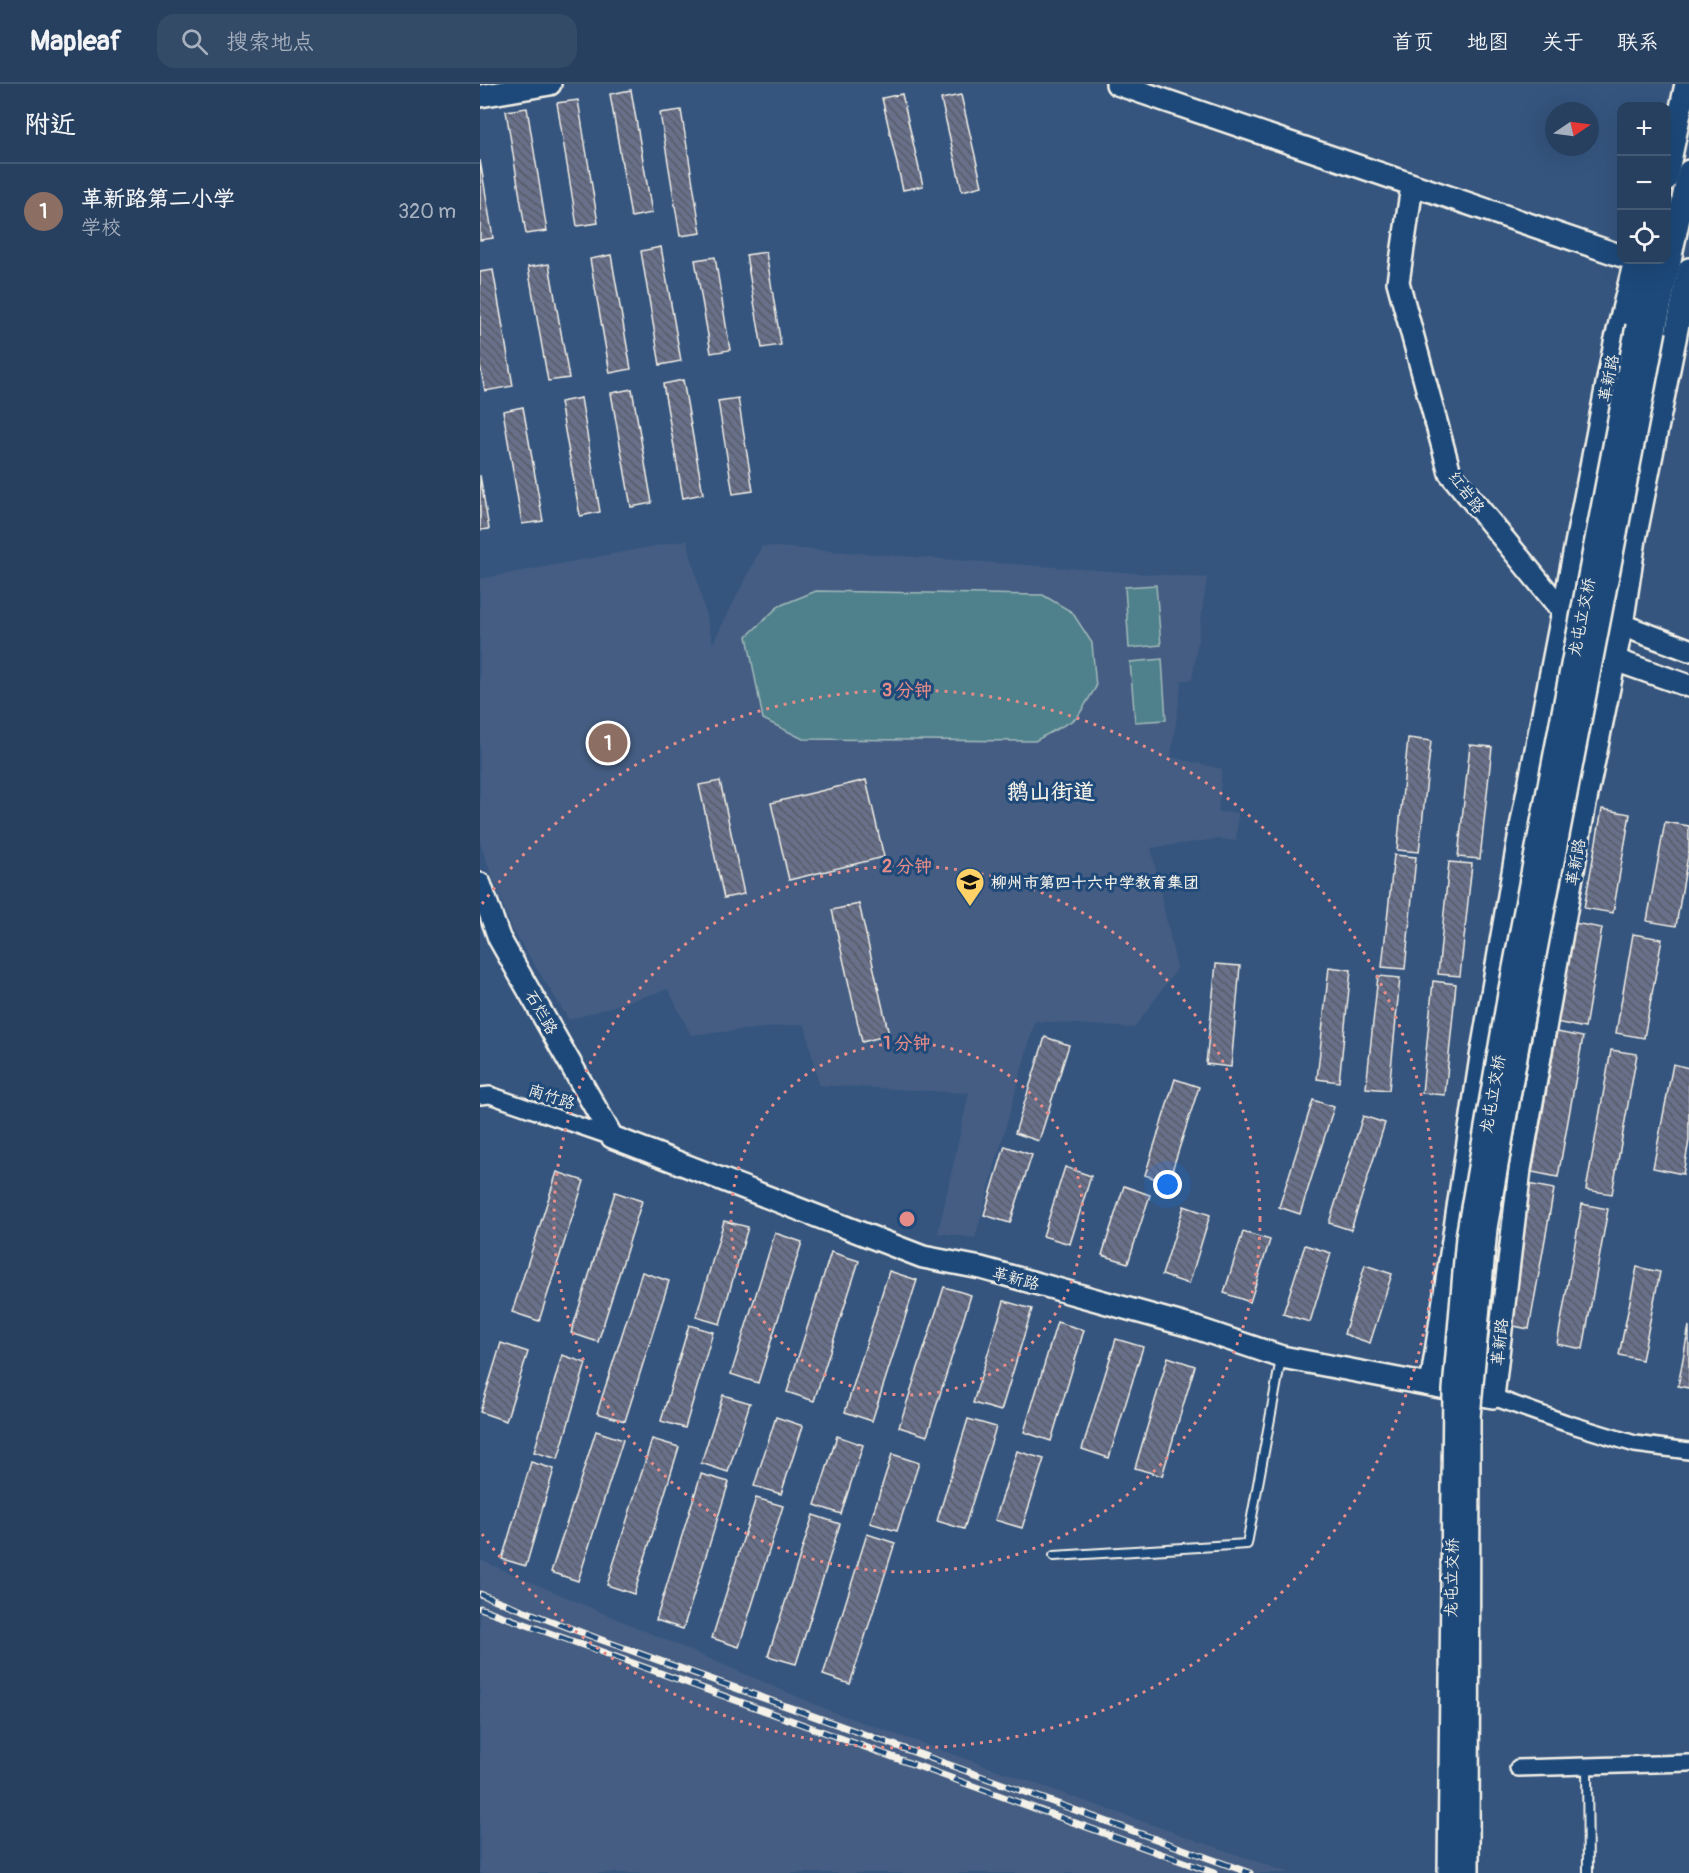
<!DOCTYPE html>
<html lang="zh">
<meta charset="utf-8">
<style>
body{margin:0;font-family:Pangolin,"LXGW WenKai TC",sans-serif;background:#344b68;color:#f1f3f6}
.controls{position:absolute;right:18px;top:18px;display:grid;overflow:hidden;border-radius:12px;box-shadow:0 6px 24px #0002}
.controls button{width:54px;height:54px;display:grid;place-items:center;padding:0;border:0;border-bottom:2px solid #445974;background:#28405f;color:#f1f3f6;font:30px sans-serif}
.compass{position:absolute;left:1065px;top:18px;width:54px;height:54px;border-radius:50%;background:#28405f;box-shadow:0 6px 24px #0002;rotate:77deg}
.you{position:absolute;left:688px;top:1101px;width:21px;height:21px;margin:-15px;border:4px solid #fff;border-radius:50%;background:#1a73e8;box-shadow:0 0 0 9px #1a73e833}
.badge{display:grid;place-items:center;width:39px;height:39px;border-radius:50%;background:#90b9f0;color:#fff;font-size:20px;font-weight:700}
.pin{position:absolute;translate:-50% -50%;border:3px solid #fff;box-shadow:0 2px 6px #0006}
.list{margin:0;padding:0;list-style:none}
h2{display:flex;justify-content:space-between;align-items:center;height:78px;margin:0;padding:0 24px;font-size:26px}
h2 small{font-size:20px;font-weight:400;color:#a5afbd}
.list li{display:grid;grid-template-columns:39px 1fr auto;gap:18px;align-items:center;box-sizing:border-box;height:96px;padding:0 24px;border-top:2px solid #445974}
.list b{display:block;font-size:22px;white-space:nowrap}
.list p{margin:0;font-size:20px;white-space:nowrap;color:#a5afbd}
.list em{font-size:20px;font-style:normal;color:#a5afbd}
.icon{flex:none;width:33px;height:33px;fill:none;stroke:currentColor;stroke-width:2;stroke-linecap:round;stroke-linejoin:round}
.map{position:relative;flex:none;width:1209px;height:1789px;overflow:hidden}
header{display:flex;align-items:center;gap:36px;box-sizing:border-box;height:84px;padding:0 30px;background:#28405f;border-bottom:2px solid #445974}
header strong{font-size:28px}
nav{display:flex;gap:33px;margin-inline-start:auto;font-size:21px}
.search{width:420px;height:54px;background:#344b68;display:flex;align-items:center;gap:15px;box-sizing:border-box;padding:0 21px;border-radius:18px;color:#a5afbd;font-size:22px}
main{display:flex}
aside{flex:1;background:#28405f}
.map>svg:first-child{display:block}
.built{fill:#445d82}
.park{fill:#50818c;stroke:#a2b9ba;stroke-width:1.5}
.building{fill:url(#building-back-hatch);stroke:#f4f1e8;stroke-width:1.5}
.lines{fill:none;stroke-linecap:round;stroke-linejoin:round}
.lane-casing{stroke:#f4f1e8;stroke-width:12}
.street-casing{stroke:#f4f1e8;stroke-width:20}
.secondary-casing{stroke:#f4f1e8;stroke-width:26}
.lane{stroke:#1f4a7a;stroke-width:8}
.street{stroke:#1f4a7a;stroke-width:15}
.secondary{stroke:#1f4a7a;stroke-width:21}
.rail-casing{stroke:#f4f1e8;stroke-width:7}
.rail{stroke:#1f4a7a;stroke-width:4.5;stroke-dasharray:14;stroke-linecap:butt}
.secondary-bridge-casing{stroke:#f4f1e8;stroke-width:26;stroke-linecap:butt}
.secondary-bridge{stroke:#1f4a7a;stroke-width:21}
.ring{fill:none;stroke:#e58c88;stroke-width:3;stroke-dasharray:3 6}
.labels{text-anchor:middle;stroke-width:6;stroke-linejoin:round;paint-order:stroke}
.street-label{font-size:16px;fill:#f4f1e8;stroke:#1f4a7a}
.poi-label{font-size:16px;font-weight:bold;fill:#f4f1e8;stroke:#1f4a7a;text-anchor:start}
.district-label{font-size:22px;font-weight:bold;fill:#f4f1e8;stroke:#1f4a7a}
.centre{fill:#e58c88;stroke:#1f4a7a;stroke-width:3}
.ring-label{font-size:18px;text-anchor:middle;font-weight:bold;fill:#e58c88;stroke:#1f4a7a;stroke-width:6;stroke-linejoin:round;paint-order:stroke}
</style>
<header>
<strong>Mapleaf</strong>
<div class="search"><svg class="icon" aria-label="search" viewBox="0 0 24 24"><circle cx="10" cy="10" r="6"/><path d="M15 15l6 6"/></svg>搜索地点</div>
<nav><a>首页</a><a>地图</a><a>关于</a><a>联系</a></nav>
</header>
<main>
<aside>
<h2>附近<small></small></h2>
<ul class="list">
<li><span class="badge" style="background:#8d6e63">1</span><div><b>革新路第二小学</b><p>学校</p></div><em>320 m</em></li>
</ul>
</aside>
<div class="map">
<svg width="1209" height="1789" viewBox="0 0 1209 1789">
<defs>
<pattern id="building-back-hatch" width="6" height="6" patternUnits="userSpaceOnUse" patternTransform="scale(1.5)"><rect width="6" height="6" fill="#68708a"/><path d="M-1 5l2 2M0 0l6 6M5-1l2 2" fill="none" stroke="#585c68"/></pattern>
</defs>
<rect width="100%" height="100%" fill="#35557f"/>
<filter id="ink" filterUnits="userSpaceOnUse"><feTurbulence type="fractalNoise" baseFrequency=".0167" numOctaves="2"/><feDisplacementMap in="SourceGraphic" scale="12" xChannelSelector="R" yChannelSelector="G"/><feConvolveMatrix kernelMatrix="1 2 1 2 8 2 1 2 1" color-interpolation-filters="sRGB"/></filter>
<g filter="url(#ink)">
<g class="built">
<path d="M207,456l26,103 49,-97 445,32 -15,102h-10l-11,77 51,12 -4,43 20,1 -2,28 -18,-2 -67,9 26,121 -43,59 -99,-7 -60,217 -37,-5 31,-140 -150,-8 -14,-61 -114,11 -23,-46 -99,31 -57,-91 -32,-86v-264z"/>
<path d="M0,1476l353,152 456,161h-809z"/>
</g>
<g class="park">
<path d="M676,501l5,60 -32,3 -4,-61z"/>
<path d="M336,507l227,4 29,17 20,31 4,44 -19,31 -42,23 -232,-2 -40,-20 -16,-83 32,-30z"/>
<path d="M682,575l4,61 -31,2 -5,-60z"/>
</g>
<g class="building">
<path d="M151,6l21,123 -21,4 -21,-123z"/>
<path d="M422,10l21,92 -20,4 -21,-92z"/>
<path d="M481,11l21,91 -20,5 -21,-92z"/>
<path d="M98,16l20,123 -21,3 -20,-123z"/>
<path d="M47,24l20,123 -21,3 -20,-123z"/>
<path d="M201,26l20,123 -21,3 -20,-123z"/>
<path d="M0,76l13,78 -13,2z"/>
<path d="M181,163l20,114 -21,4 -19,-114z"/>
<path d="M286,168l15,93 -19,3 -16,-93z"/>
<path d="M131,171l20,114 -21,4 -20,-114z"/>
<path d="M235,173l15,93 -19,3 -16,-93z"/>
<path d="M69,180l20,114 -21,3 -20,-114z"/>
<path d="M13,186l20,116 -28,5 -5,-26v-93z"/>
<path d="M203,296l20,114 -20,4 -20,-114z"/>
<path d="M152,305l20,114 -21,4 -20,-114z"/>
<path d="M101,314l19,114 -20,4 -20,-114z"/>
<path d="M258,314l15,93 -20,3 -15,-93z"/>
<path d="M43,323l20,114 -21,3 -19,-113z"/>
<path d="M0,391l9,54 -9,1z"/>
<path d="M928,654l23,3 -12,111 -22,-2z"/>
<path d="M990,661l22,2 -12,112 -22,-2z"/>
<path d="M386,696l18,77 -95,23 -18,-77z"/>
<path d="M240,697l24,113 -20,4 -25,-113z"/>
<path d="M1122,725l28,5 -17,99 -29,-5z"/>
<path d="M1185,738l24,4v24l-13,76 -29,-5z"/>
<path d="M914,771l22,2 -11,112 -23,-2z"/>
<path d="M969,778l23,2 -12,112 -22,-2z"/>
<path d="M379,820l30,131 -27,7 -30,-132z"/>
<path d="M1094,839l28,5 -17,100 -29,-6z"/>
<path d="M1153,850l29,5 -18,99 -28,-5z"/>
<path d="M736,880l24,2 -9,101 -25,-3z"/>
<path d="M849,883l22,3 -12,112 -22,-3z"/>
<path d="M898,892l22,2 -11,112 -23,-2z"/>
<path d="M953,897l23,3 -11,111 -23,-2z"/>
<path d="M1077,948l26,5 -25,140 -26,-5z"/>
<path d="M565,953l24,8 -30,96 -24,-8z"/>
<path d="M1131,966l26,4 -25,140 -26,-4z"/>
<path d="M1193,980l16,4v73l-6,33 -30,-6z"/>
<path d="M695,995l24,8 -31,96 -23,-8z"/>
<path d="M833,1016l21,7 -34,107 -21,-7z"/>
<path d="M883,1032l22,7 -34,107 -22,-7z"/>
<path d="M525,1062l27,9 -22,68 -26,-8z"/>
<path d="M585,1083l26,9 -21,68 -27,-8z"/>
<path d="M77,1088l27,9 -45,140 -27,-9z"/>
<path d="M1048,1100l26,5 -25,140 -26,-5z"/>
<path d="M644,1102l26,9 -22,68 -26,-8z"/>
<path d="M135,1108l27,9 -44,141 -27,-9z"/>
<path d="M1102,1120l26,5 -25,140 -26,-5z"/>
<path d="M704,1122l26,9 -21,69 -27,-9z"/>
<path d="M244,1137l24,6 -28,97 -24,-7z"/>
<path d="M763,1148l27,8 -20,62 -26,-9z"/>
<path d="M295,1149l27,9 -44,141 -27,-9z"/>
<path d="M825,1161l26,8 -21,69 -27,-8z"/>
<path d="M351,1168l28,9 -45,140 -27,-9z"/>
<path d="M885,1181l27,9 -22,69 -26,-9z"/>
<path d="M1157,1183l23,5 -18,88 -23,-5z"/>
<path d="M409,1187l28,9 -45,141 -27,-9z"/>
<path d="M162,1188l27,9 -44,140 -28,-8z"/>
<path d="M464,1203l27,8 -44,141 -28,-9z"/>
<path d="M524,1217l28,8 -31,102 -28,-8z"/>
<path d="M577,1238l27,8 -33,111 -27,-9z"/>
<path d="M209,1241l24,7 -28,96 -24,-7z"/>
<path d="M1209,1242v62l-11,-2z"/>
<path d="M636,1255l27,8 -34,111 -27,-9z"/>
<path d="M21,1259l27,9 -22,69 -26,-9z"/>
<path d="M82,1271l24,8 -28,96 -24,-7z"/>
<path d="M688,1273l27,9 -33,110 -27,-8z"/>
<path d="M243,1311l27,8 -22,69 -27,-9z"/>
<path d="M296,1333l27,9 -22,68 -27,-8z"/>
<path d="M488,1335l28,8 -32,102 -27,-8z"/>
<path d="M116,1347l27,9 -45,141 -27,-9z"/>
<path d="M357,1352l26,9 -22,69 -26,-9z"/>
<path d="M172,1355l27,8 -45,147 -27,-9z"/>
<path d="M537,1367l27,8 -22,69 -27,-8z"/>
<path d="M412,1370l27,9 -22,68 -27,-8z"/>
<path d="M51,1378l23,7 -28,97 -24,-7z"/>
<path d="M221,1390l28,8 -46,147 -27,-9z"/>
<path d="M276,1414l27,8 -44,141 -27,-9z"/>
<path d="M333,1431l27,9 -44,140 -28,-8z"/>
<path d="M387,1450l28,9 -45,141 -27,-9z"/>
</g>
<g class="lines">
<g class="lane-casing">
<g id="lane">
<path d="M574,1472l193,-12 34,-185"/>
<path d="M1107,1682l1,107"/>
</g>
</g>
<g class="street-casing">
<g id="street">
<path d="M0,1012l10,-1 122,42"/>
<path d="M1013,1313l73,26 69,21 54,7"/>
<path d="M1038,1684l171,-5"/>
</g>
</g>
<g class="secondary-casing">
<g id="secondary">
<path d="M637,0l505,172"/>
<path d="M0,12l70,-12"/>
<path d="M1186,96l20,-96"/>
<path d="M932,102l-14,96 52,191 106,130 19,7"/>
<path d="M1157,242l13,-66"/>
<path d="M1175,246l34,-159"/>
<path d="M1131,537l78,29"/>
<path d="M1126,567l9,9 74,26"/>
<path d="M0,800l19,54 113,199 311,120 58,11 209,58 92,31 211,40 27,-228 64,-360 38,-184 13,-86 54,-270"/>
<path d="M951,1301l50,-328 39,-225 95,-489 20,-83"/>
</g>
</g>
<use href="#lane" class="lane"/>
<use href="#street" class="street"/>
<use href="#secondary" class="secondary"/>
<g class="rail-casing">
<g id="rail">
<path d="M0,1510l119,45 651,234"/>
<path d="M0,1524l734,265"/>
</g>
</g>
<use href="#rail" class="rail"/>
<g class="secondary-bridge-casing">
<g id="secondary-bridge">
<path d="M969,1789l5,-483 13,-153 42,-243 128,-668"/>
<path d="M988,1789l1,-456 17,-189 35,-200 134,-698"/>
</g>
</g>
<use href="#secondary-bridge" class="secondary-bridge"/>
</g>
</g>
<g class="ring">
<circle cx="427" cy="1135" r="176"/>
<circle cx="427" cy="1135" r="353"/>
<path d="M2 820A529 529 0 1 1 2 1450"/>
</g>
<defs>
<g id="school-pin" transform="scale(1.5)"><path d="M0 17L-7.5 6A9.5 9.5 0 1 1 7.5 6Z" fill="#ffd166" stroke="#1f4a7a"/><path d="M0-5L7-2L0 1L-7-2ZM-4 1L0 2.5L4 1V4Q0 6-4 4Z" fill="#111"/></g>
</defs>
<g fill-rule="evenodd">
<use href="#school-pin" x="490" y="798"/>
</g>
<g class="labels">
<g class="street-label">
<text transform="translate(1128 294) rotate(-79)" y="6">革新路</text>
<text transform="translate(987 408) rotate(53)" y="6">红岩路</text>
<text transform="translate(1101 533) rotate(-79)" y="6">龙屯立交桥</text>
<text transform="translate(1095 778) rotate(-80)" y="6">革新路</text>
<text transform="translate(62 928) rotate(60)" y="6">石烂路</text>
<text transform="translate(1012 1010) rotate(-80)" y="6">龙屯立交桥</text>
<text transform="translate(72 1012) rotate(18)" y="6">南竹路</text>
<text transform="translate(536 1194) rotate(15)" y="6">革新路</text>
<text transform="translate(1019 1258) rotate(-84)" y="6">革新路</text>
<text transform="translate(971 1494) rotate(-89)" y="6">龙屯立交桥</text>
</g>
<g class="poi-label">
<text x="511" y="804">柳州市第四十六中学教育集团</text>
</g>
<g class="district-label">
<text x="571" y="715">鹅山街道</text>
</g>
</g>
<circle cx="427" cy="1135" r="9" class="centre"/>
<g class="ring-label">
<text x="427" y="612">3 分钟</text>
<text x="427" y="788">2 分钟</text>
<text x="427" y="965">1 分钟</text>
</g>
</svg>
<div class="controls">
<button>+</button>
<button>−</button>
<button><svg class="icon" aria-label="locate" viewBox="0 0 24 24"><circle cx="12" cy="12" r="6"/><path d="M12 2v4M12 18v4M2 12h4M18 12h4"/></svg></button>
</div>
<svg class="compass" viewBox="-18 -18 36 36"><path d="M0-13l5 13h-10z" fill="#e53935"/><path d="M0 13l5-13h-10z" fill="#a5afbd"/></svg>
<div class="you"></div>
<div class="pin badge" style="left:128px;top:659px;background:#8d6e63">1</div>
</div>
</main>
